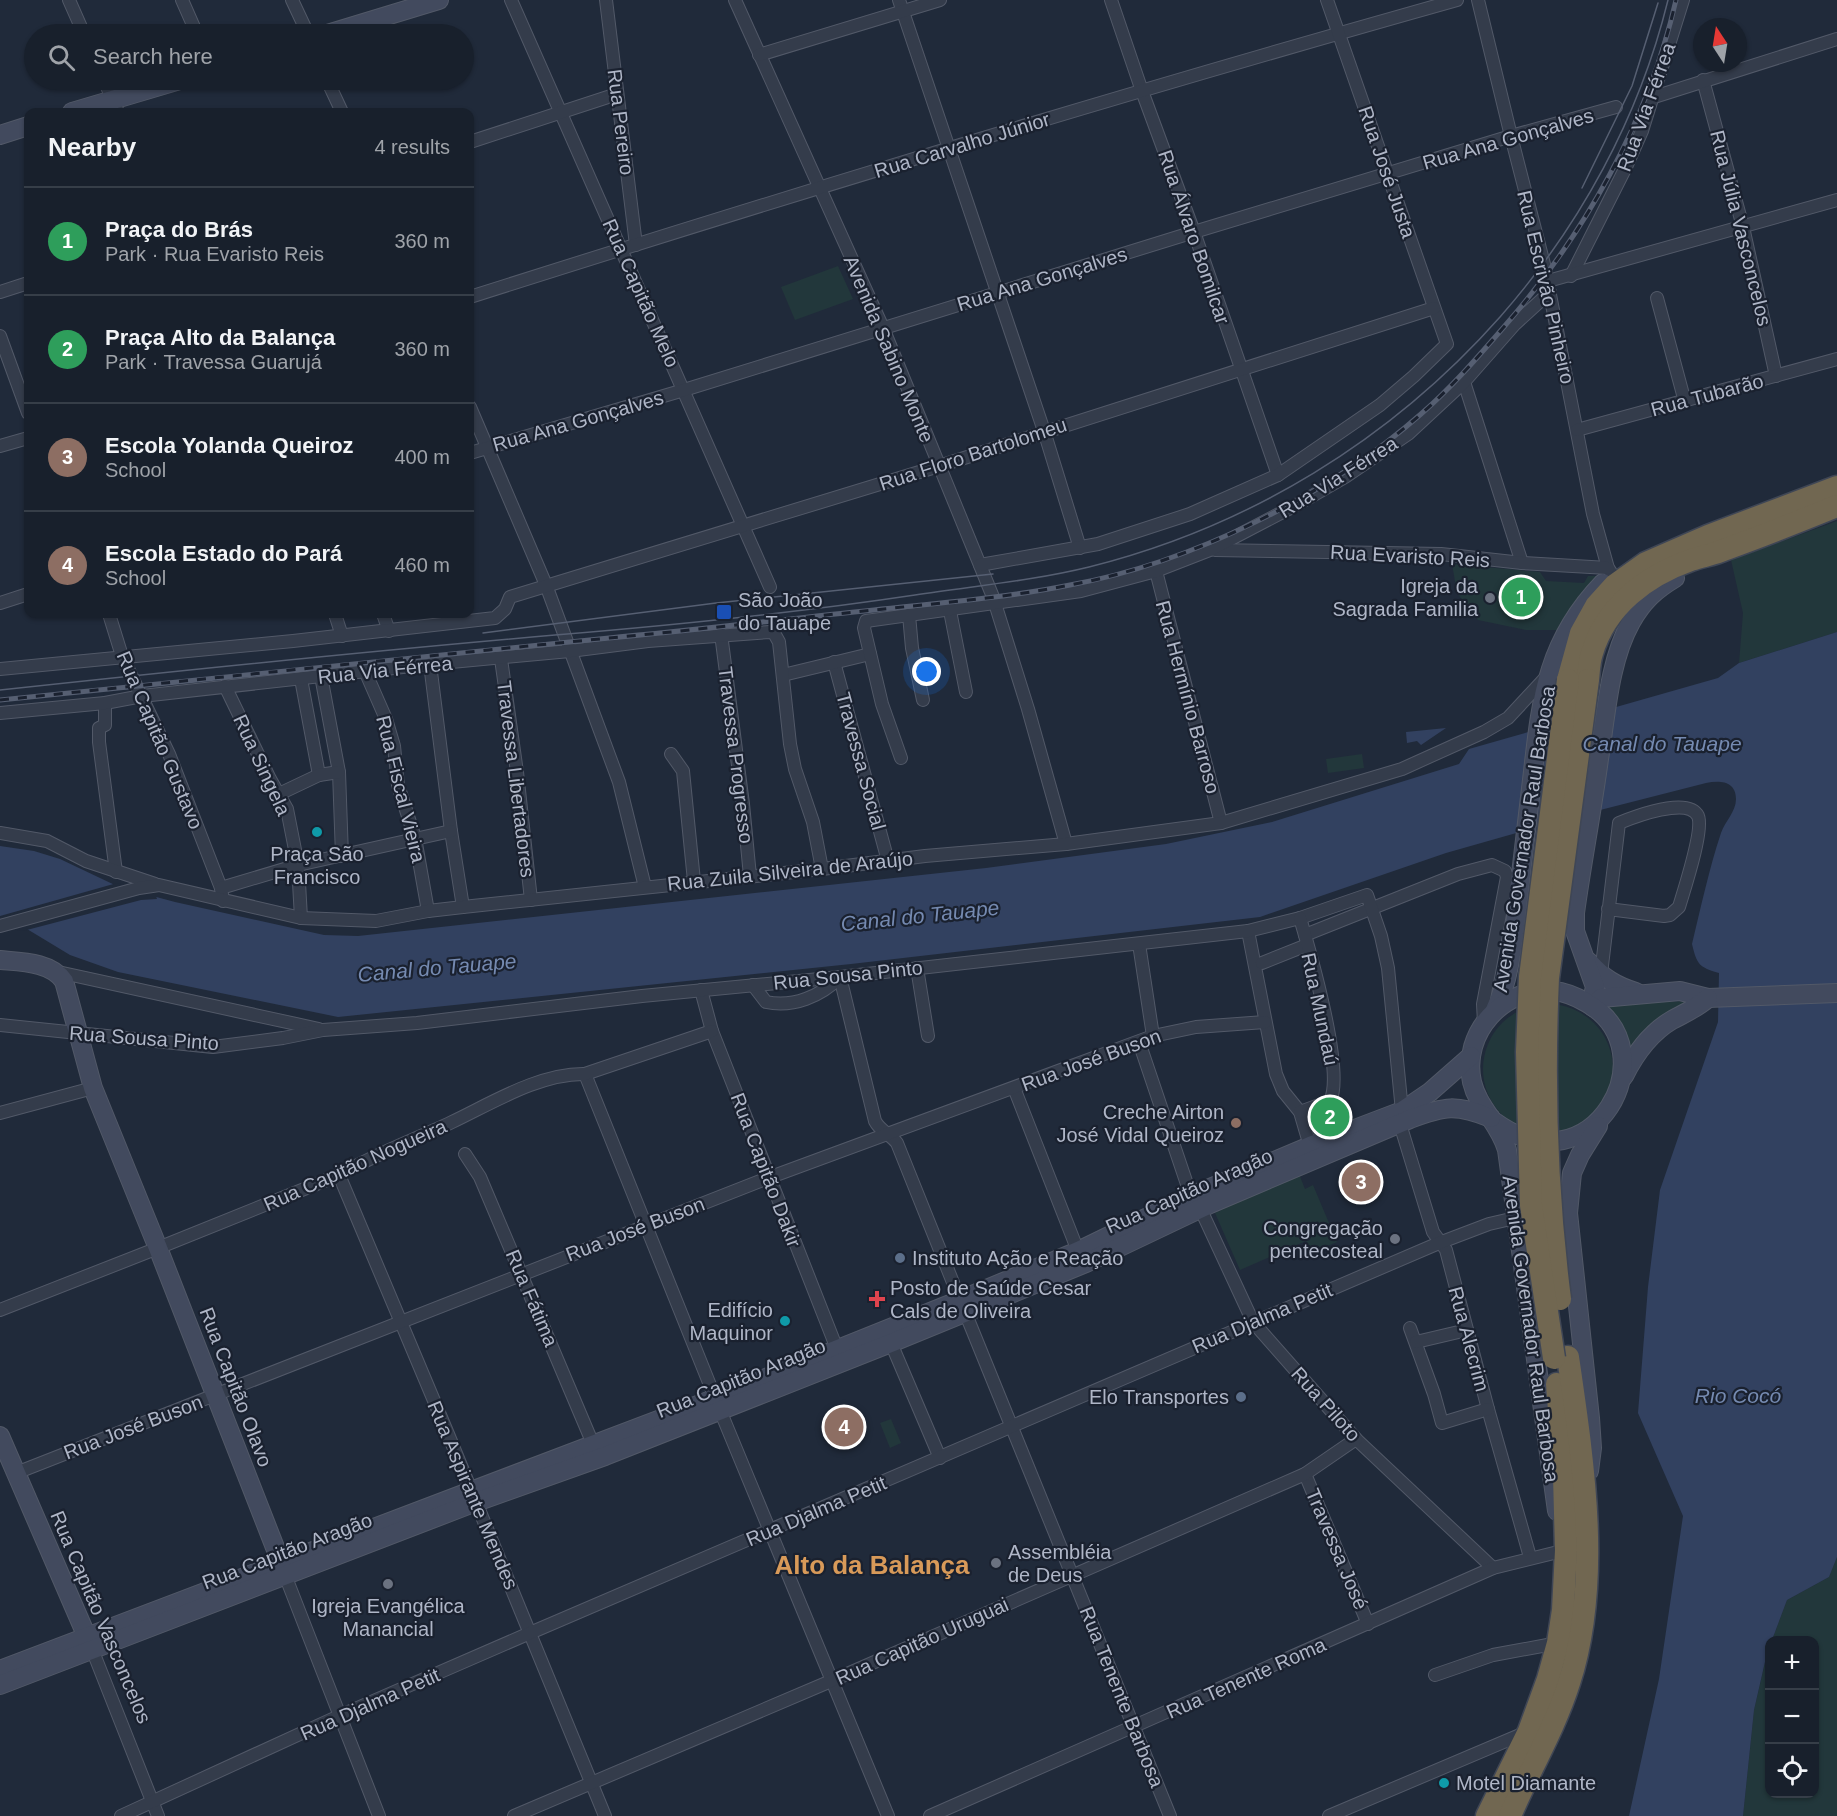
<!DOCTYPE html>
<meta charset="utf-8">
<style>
body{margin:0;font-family:Arial,sans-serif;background:#252d38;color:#f1f3f6}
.controls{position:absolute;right:18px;bottom:18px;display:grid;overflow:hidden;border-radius:12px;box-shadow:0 2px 4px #0004}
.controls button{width:54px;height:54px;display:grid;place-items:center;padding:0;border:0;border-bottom:2px solid #363e48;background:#18202c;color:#f1f3f6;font:30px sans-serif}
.compass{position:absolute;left:1693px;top:18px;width:54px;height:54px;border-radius:50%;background:#18202c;box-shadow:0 2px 4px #0004;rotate:348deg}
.you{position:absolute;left:927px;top:672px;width:21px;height:21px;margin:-15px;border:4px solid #fff;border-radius:50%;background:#1a73e8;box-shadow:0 0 0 9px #1a73e833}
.badge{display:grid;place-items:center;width:39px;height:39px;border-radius:50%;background:#7ea6fc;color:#fff;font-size:20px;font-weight:700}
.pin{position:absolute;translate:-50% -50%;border:3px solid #fff;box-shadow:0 2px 6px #0006}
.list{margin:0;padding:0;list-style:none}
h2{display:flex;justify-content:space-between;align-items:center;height:78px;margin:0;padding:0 24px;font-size:26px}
h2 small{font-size:20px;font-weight:400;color:#9fa3a9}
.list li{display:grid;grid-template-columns:39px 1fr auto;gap:18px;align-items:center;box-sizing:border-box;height:108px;padding:0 24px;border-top:2px solid #363e48}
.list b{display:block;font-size:22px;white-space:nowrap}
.list p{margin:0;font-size:20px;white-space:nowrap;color:#9fa3a9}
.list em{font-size:20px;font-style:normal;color:#9fa3a9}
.icon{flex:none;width:33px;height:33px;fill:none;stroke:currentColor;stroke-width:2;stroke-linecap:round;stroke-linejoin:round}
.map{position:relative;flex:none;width:1837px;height:1816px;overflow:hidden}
.search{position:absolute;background:#18202c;box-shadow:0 2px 4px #0004;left:24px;top:24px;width:450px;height:66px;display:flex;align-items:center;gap:15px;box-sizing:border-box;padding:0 21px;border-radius:33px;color:#9fa3a9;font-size:22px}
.panel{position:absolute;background:#18202c;box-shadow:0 2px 4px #0004;left:24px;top:108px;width:450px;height:510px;border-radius:12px}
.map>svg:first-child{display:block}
.green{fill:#22373b}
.water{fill:#324160}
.pier{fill:#202a3a}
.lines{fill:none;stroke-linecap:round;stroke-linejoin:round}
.street-casing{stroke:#525968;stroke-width:14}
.secondary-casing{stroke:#525968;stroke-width:20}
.highway-casing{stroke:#3f4655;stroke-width:25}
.street{stroke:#343c4b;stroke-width:12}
.secondary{stroke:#424a5e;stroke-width:18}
.highway{stroke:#716751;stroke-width:22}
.tram{stroke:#565f72;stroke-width:1.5}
.rail-casing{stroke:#565f72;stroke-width:5}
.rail{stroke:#1a212f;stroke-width:3;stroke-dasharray:9;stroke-linecap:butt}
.highway-bridge-casing{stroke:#3f4655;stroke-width:25;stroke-linecap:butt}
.highway-bridge{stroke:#716751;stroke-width:22}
.worship-dot{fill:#6b7280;stroke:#1a212f;stroke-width:2}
.transit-dot{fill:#1a4fb4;stroke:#1a212f;stroke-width:2}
.culture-dot{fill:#0f9aa8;stroke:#1a212f;stroke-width:2}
.education-dot{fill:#8d6e63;stroke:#1a212f;stroke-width:2}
.service-dot{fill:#5c6f8a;stroke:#1a212f;stroke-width:2}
.health-dot{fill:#e0444e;stroke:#1a212f;stroke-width:2}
.labels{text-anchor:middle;stroke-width:4.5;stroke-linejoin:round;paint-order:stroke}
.street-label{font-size:20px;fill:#afb6c7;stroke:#1a212f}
.poi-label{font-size:20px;fill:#afb6c7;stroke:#1a212f;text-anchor:end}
.water-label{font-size:21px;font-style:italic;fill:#758ab1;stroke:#1a212f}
.district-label{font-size:26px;font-weight:bold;fill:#d89a59;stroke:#1a212f}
</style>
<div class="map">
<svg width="1837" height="1816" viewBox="0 0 1837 1816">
<rect width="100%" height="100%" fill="#202a3a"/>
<g class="green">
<path d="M838,266l15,33 -58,21 -14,-33z"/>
<path d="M1837,521v111l-98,31 4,-50 -12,-53z"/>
<path d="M1452,564l88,8 6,9 38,2 4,-7h10l-22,26 -18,28h-32l-48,-10 -21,-27z"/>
<path d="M1362,754l2,14 -36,5 -2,-14z"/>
<path d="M1690,1001l-61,51 -23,-45 1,-3z"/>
<circle cx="1548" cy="1069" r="65"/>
<path d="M1335,1100l5,11 9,-1 6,13 -40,13 -9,-25z"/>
<path d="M1299,1174l6,15 8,-4 24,57 -24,10 -7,-11 -66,29 -25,-57z"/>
<path d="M891,1419l10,24 -11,5 -10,-25z"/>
<path d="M1837,1557v259h-94l11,-106 15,-64 1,148h44v-154h-42l15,-40 42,-23z"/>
</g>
<g class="water">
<path d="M1837,632v925l-8,20 -42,23 -15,40h-2l-16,70 -11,106h-114l30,-137 24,-163 -45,-103 10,-126 12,-97 58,-168 1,-49c-20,-6 -22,-8 -27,-29 9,-37 17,-75 29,-111 4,-12 15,-21 15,-34 0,-18 -16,-19 -30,-16l-141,36 -119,34 -186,64 -409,47 -513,53 -220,-45 -48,-17 -43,-26 -27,-5v-78l34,5 26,8 59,28 56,15 149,33 34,1 628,-68 180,-24 106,-22 187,-58 10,-15 249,-71 21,-15z"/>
<path d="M1446,728l-25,17 -4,-4 -10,2 -1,-11z"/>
</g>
<path class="pier" d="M117,883l38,10 2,6 -16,1 -118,31 -23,-4v-11z"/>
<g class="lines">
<g class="street-casing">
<g id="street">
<path d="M69,0l15,34"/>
<path d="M182,0l15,34"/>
<path d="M292,0l16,34"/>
<path d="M511,0l259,587"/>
<path d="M606,0l30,245"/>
<path d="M735,0l148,328 110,269 35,112 38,135"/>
<path d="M899,0l145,431 36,117"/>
<path d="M1111,0l31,91 52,141 84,243"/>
<path d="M1478,0l33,136 33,128 49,250 15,54 4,6"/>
<path d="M759,55l181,-55"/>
<path d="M104,80l14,32"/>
<path d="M327,80l15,32"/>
<path d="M1703,80l40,147 33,149"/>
<path d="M1654,97l183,-58"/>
<path d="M470,142l147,-48"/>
<path d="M1571,276l55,-109 16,-36 41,-131"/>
<path d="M1548,281l289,-81"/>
<path d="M0,292l28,-9"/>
<path d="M470,297c327,-104 656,-204 987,-297"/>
<path d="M1657,298l28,104"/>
<path d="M0,336l28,77"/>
<path d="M1464,382l58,181"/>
<path d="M470,407l76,178 73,197 26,105"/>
<path d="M1577,430l260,-71"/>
<path d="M0,446l28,-8"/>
<path d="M470,453l214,-63 510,-158 317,-96 105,-29"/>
<path d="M1215,550l226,4 81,9 86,5"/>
<path d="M980,565l118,-21 92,-30 88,-39 102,-70 34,-29 33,-32 -120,-344"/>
<path d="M1156,571l65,252"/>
<path d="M0,603l28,-9"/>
<path d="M950,611l16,81"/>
<path d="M109,614l13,42 47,98 52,134 2,13"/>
<path d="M335,614l7,22"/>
<path d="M383,614l6,17"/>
<path d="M909,615l3,33 11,52"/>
<path d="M721,634l22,170 7,72"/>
<path d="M501,659l16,113 14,128"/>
<path d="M834,662l54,199"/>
<path d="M430,664l21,167 12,76"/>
<path d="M0,669l293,-28 202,-23 10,-9 5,-12 429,-131 495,-158"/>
<path d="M365,671l21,48 8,27 4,39 17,53 13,73"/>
<path d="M783,675l87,-21"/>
<path d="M321,676l18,96 3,84"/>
<path d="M301,679l18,96"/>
<path d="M225,686l45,93 17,30 11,56 3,53"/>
<path d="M105,703v22l-6,3v14l17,130"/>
<path d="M0,713l105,-10 37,-7 288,-32 140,-13 78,-10 122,-9 4,1 5,9 11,102 5,25 18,53 9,47"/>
<path d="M671,754l12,17 11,110"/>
<path d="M901,758l-19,-54 -18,-76 2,-7 215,-30 75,-20 54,-21 88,-46 47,-27 63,-43 56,-52 51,-58 35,-32"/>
<path d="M279,794l40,-19 20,-3"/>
<path d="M0,833l47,8 39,20 69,23"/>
<path d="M221,888l77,-23 153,-34"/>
<path d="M0,926l139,-38 20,-3 142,33 75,3 52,-10 35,-4 359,-38 103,-13 141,-12 155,-21 181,-54 82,-37 24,-14 39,-42"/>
<path d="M1248,931l28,143 7,17 17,21 10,34"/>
<path d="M1305,935l153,-61 34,-9 13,6 2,6 -24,127 1,19"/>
<path d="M1139,944l14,92"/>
<path d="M1262,963l45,-18"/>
<path d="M917,968l11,68"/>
<path d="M58,972l261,57"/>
<path d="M1601,974l18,-151c15,-6 69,-27 79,-7 6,14 -14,74 -19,91l-9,8 -6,1 -56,-7"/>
<path d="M840,977l35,144c5,10 15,13 22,22l63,157"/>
<path d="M753,985l13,17c27,6 55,-6 74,-25"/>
<path d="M701,990l11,41 125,318"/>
<path d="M0,1025l213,22 70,-9 40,-8 94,-7 225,-27 198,-19 408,-46 52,-13 67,-23 14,41 7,32 14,143"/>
<path d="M1139,1042l52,154"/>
<path d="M585,1074l137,341 166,401"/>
<path d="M1014,1088l64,163"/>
<path d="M1300,1112l30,-11c15,-28 -20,-149 -30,-183"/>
<path d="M0,1113l93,-25"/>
<path d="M1400,1124l33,108 13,18 42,159 42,148"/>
<path d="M465,1154l15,23 113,267"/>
<path d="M339,1175l109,259 157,382"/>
<path d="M1201,1210l52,112 103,117 137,129"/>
<path d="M0,1310l158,-62 181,-73c36,-21 75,-35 113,-53 40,-19 88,-49 133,-48l127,-43"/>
<path d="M965,1312l205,504"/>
<path d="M1410,1328l24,66 8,29 46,-14"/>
<path d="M1416,1342l51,-12"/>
<path d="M891,1343l49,115"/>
<path d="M16,1473l752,-295 385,-142 43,-9 69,-5"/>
<path d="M1305,1474l63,150"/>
<path d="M285,1575l94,241"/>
<path d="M90,1644l68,172"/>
<path d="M1435,1675l58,-20 65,-12"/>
<path d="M121,1816l218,-100 191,-83 909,-390 50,-19 26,-6"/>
<path d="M514,1816l317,-135 474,-207 51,-35"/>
<path d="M930,1816l563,-248 73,-18"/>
<path d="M1329,1816l198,-84"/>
</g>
</g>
<g class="secondary-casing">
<g id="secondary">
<path d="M327,34l112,-34"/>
<path d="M72,112l108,-32"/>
<path d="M0,135l28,-9"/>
<path d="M0,960c22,2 51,2 64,21l29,107 65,160 127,325"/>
<path d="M1589,962c14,16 27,24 47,30"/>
<path d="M1591,1005l4,-18 -20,-56v-18c7,-51 17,-102 24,-154 7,-43 10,-98 32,-137 12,-21 24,-32 44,-44"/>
<path d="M1593,1007l8,-9 79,-7 28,7 129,-5"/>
<path d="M1495,1010c15,-31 18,-69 22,-102 5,-43 10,-85 15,-128 9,-78 13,-137 71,-197"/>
<path d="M1624,1076c11,-22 26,-43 48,-56 13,-7 25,-12 36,-22"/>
<path d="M1495,1122c98,71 176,-71 92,-119 -10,-6 -21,-11 -34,-12 -49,-5 -92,42 -81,91 6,26 28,42 35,68l50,361"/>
<path d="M0,1436l87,201"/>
<path d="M1589,1471l3,-23 -2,-30 -22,-205 4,-40 8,-18 18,-29"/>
<path d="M0,1670l716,-272 244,-98 118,-49 113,-55 119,-50 92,-35 28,-19 41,-36"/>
<path d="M0,1685l476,-183 129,-46 286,-113 195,-80 124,-59 200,-85c35,-13 46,-15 81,-1"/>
</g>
</g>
<g class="highway-casing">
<g id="highway">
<path d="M1568,680l13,-47 15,-27 19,-21 31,-22 62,-27 129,-49"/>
<path d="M1588,680c1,-9 1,-18 4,-27 14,-47 54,-77 99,-93 12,-4 24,-6 35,-11 37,-13 74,-28 111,-43"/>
<path d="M1487,1816l42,-85 19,-52 10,-36 5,-33 3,-60 -2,-74 -7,-92"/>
<path d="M1510,1816c19,-45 44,-86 59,-133 33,-101 14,-223 -1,-326"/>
</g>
</g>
<use href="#street" class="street"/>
<use href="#secondary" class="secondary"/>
<use href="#highway" class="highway"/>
<g class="tram">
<path d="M1582,188l50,-102 26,-83"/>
<path d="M483,633l233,-30 277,-29"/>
<path d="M0,690c185,-20 370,-39 555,-55 121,-10 240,-22 360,-40 58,-9 117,-14 174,-28 160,-40 302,-127 411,-250 80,-91 139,-199 168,-317"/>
</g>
<g class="rail-casing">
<path id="rail" d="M0,700c203,-21 406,-42 609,-62 88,-8 177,-19 265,-28 65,-7 131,-12 196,-25 121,-22 259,-90 351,-171 30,-26 56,-56 82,-86 82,-94 145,-206 173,-328"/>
</g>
<use href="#rail" class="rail"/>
<g class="highway-bridge-casing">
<g id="highway-bridge">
<path d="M1560,1299c-14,-110 -17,-211 -12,-321l40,-298"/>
<path d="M1554,1358l-23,-153 -4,-153 3,-75 38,-297"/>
</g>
</g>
<use href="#highway-bridge" class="highway-bridge"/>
</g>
<g class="worship-dot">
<circle cx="1490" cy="598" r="6"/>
<circle cx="1395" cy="1239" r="6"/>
<circle cx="996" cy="1563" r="6"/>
<circle cx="388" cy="1584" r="6"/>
</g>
<rect class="transit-dot" x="716" y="604" width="16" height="16" rx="3"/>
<g class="culture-dot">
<circle cx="317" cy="832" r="6"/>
<circle cx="785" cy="1321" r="6"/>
<circle cx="1444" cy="1783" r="6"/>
</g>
<circle class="education-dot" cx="1236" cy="1123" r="6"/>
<g class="service-dot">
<circle cx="900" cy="1258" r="6"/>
<circle cx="1241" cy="1397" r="6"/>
</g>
<path class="health-dot" d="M874 1290h6v6h6v6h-6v6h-6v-6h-6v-6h6z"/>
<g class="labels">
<g class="street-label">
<text transform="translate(1646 107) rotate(-70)" y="7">Rua Via Férrea</text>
<text transform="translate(621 122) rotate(83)" y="7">Rua Pereiro</text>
<text transform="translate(1508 139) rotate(-16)" y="7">Rua Ana Gonçalves</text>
<text transform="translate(962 145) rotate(-17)" y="7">Rua Carvalho Júnior</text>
<text transform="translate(1387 172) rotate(71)" y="7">Rua José Justa</text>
<text transform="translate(1741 228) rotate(76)" y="7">Rua Júlia Vasconcelos</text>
<text transform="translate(1194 237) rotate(71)" y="7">Rua Álvaro Bomilcar</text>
<text transform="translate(1042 279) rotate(-17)" y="7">Rua Ana Gonçalves</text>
<text transform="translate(1546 287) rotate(77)" y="7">Rua Escrivão Pinheiro</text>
<text transform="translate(641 293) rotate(66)" y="7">Rua Capitão Melo</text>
<text transform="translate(889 349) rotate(67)" y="7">Avenida Sabino Monte</text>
<text transform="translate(1707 395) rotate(-15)" y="7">Rua Tubarão</text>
<text transform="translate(578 421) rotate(-16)" y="7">Rua Ana Gonçalves</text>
<text transform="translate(973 454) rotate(-18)" y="7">Rua Floro Bartolomeu</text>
<text transform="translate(1338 477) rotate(-32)" y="7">Rua Via Férrea</text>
<text transform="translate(1410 556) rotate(3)" y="7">Rua Evaristo Reis</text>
<text transform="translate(385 670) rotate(-6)" y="7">Rua Via Férrea</text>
<text transform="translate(1188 697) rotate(75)" y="7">Rua Hermínio Barroso</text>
<text transform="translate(160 740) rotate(67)" y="7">Rua Capitão Gustavo</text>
<text transform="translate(736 755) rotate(83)" y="7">Travessa Progresso</text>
<text transform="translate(861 761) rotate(75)" y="7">Travessa Social</text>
<text transform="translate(262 765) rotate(65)" y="7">Rua Singela</text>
<text transform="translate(516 779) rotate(83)" y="7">Travessa Libertadores</text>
<text transform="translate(401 789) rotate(76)" y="7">Rua Fiscal Vieira</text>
<text transform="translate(1524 839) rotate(-81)" y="7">Avenida Governador Raul Barbosa</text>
<text transform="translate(790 871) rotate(-6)" y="7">Rua Zuila Silveira de Araújo</text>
<text transform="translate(848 975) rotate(-6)" y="7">Rua Sousa Pinto</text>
<text transform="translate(1320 1009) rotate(78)" y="7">Rua Mundaú</text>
<text transform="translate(144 1038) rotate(4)" y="7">Rua Sousa Pinto</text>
<text transform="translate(1091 1060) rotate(-20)" y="7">Rua José Buson</text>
<text transform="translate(355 1165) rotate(-24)" y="7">Rua Capitão Nogueira</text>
<text transform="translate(766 1170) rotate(69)" y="7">Rua Capitão Dakir</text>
<text transform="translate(1189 1191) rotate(-24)" y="7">Rua Capitão Aragão</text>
<text transform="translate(635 1229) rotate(-21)" y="7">Rua José Buson</text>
<text transform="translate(532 1298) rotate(67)" y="7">Rua Fátima</text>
<text transform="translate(1262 1318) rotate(-23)" y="7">Rua Djalma Petit</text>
<text transform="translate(1531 1329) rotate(82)" y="7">Avenida Governador Raul Barbosa</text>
<text transform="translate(1469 1339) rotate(75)" y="7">Rua Alecrim</text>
<text transform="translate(741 1378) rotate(-22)" y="7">Rua Capitão Aragão</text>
<text transform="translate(236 1387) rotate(69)" y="7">Rua Capitão Olavo</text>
<text transform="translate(1326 1404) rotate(48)" y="7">Rua Piloto</text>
<text transform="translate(133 1427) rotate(-21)" y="7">Rua José Buson</text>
<text transform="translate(473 1495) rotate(67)" y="7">Rua Aspirante Mendes</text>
<text transform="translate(816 1511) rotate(-23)" y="7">Rua Djalma Petit</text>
<text transform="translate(1337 1549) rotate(67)" y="7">Travessa José</text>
<text transform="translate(287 1551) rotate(-21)" y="7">Rua Capitão Aragão</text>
<text transform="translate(101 1617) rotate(67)" y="7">Rua Capitão Vasconcelos</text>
<text transform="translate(922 1641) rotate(-24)" y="7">Rua Capitão Uruguai</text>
<text transform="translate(1246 1678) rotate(-24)" y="7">Rua Tenente Roma</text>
<text transform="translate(1122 1697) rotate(68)" y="7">Rua Tenente Barbosa</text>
<text transform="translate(370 1704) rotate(-24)" y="7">Rua Djalma Petit</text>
</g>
<g class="poi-label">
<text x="1478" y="593">Igreja da<tspan x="1478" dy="23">Sagrada Familia</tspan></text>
<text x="738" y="607" text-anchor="start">São João<tspan x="738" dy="23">do Tauape</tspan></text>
<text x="317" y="861" text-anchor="middle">Praça São<tspan x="317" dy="23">Francisco</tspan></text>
<text x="1224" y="1119">Creche Airton<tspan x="1224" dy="23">José Vidal Queiroz</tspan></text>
<text x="1383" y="1235">Congregação<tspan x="1383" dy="23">pentecosteal</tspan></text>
<text x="912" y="1265" text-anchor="start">Instituto Ação e Reação</text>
<text x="890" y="1295" text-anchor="start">Posto de Saúde Cesar<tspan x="890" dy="23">Cals de Oliveira</tspan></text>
<text x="773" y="1317">Edifício<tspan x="773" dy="23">Maquinor</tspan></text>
<text x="1229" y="1404">Elo Transportes</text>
<text x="1008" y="1559" text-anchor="start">Assembléia<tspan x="1008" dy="23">de Deus</tspan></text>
<text x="388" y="1613" text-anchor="middle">Igreja Evangélica<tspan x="388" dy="23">Manancial</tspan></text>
<text x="1456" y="1790" text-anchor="start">Motel Diamante</text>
</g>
<g class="water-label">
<text x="1662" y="751">Canal do Tauape</text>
<text transform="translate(920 916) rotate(-6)" y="7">Canal do Tauape</text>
<text transform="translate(437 968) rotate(-5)" y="7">Canal do Tauape</text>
<text x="1738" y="1403">Rio Cocó</text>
</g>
<g class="district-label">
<text x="872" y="1574">Alto da Balança</text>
</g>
</g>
</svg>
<div class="controls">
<button>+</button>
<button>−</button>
<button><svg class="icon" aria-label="locate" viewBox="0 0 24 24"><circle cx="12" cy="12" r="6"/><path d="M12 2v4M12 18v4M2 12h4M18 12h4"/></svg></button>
</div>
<svg class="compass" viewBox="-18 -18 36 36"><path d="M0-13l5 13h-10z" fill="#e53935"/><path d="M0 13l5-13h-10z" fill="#9fa3a9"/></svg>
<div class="you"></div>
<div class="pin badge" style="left:1521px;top:597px;background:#2e9e5b">1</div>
<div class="pin badge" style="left:1330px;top:1117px;background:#2e9e5b">2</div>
<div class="pin badge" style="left:1361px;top:1182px;background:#8d6e63">3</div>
<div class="pin badge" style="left:844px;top:1427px;background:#8d6e63">4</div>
<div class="search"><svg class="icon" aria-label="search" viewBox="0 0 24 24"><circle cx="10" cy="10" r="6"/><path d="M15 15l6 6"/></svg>Search here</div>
<section class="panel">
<h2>Nearby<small>4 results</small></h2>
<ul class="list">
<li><span class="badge" style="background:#2e9e5b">1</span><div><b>Praça do Brás</b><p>Park · Rua Evaristo Reis</p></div><em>360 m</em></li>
<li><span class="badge" style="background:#2e9e5b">2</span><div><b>Praça Alto da Balança</b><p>Park · Travessa Guarujá</p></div><em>360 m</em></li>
<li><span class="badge" style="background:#8d6e63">3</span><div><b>Escola Yolanda Queiroz</b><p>School</p></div><em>400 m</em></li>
<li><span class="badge" style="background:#8d6e63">4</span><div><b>Escola Estado do Pará</b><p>School</p></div><em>460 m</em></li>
</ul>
</section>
</div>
